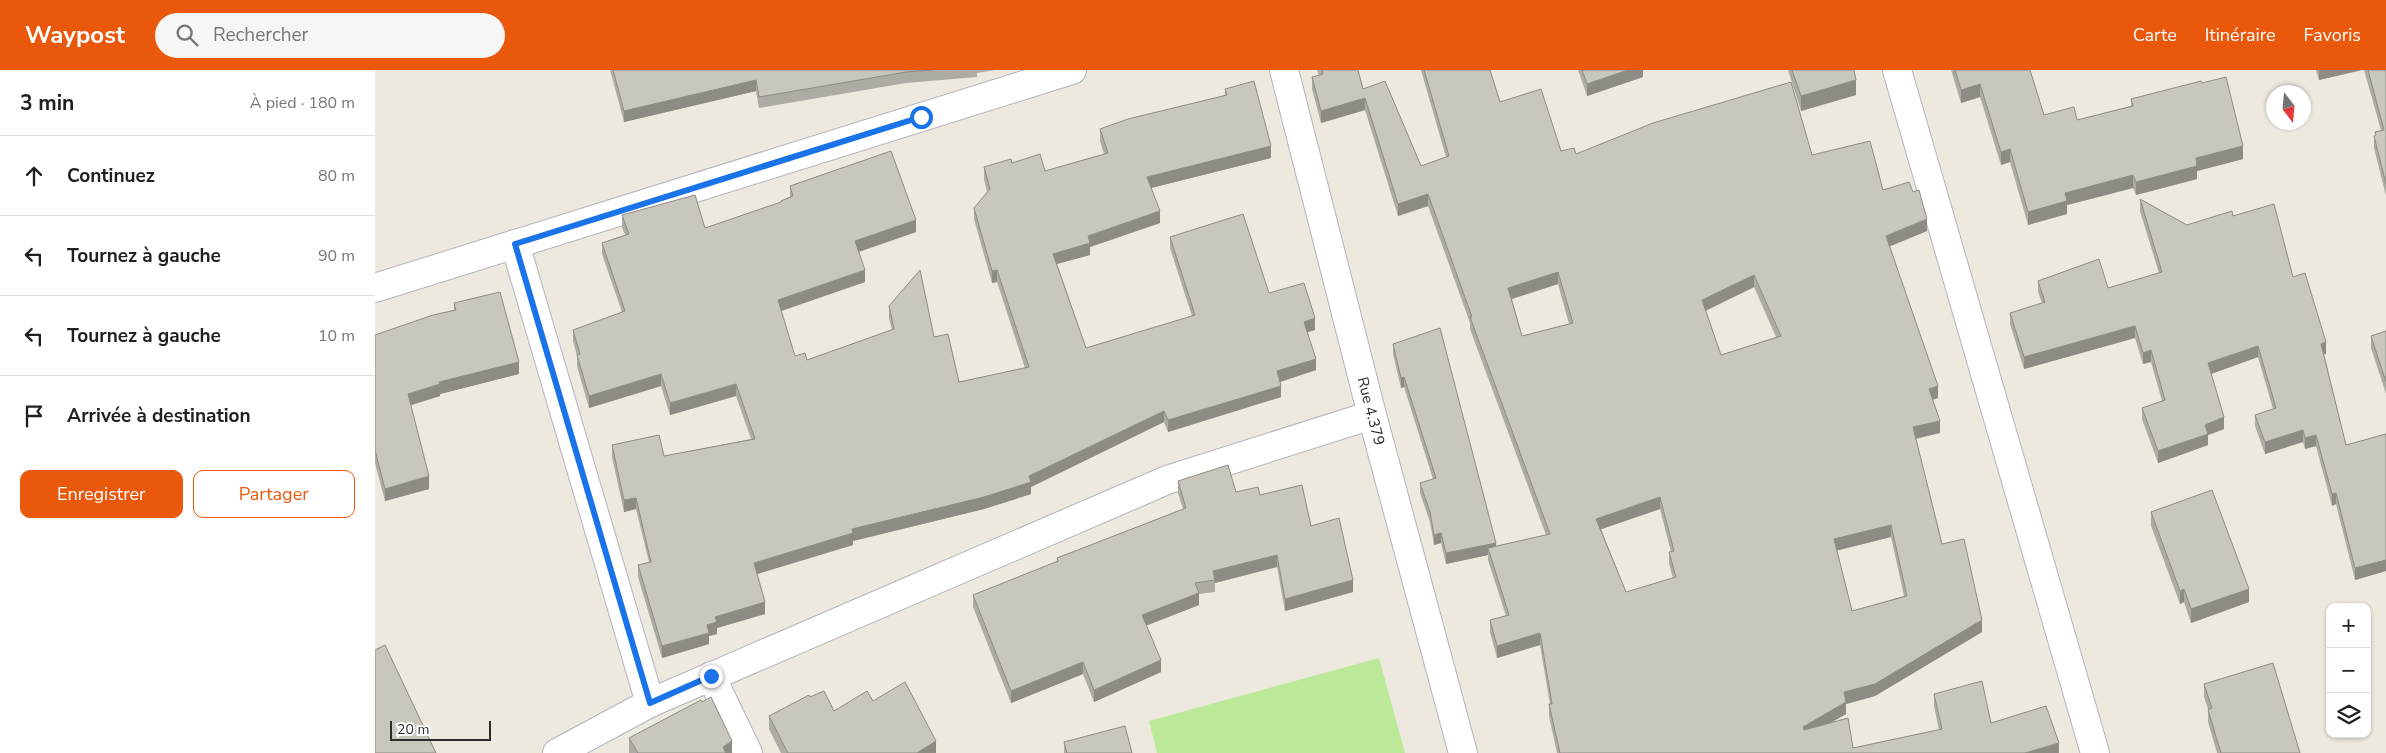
<!DOCTYPE html>
<html lang="fr">
<meta charset="utf-8">
<style>
body{margin:0;font-family:"Nunito Sans",sans-serif;background:#f6f6f6;color:#202124}
.controls{position:absolute;right:15px;bottom:15px;display:grid;overflow:hidden;border-radius:10px;box-shadow:0 1px 4px #0004}
.controls button{width:45px;height:45px;display:grid;place-items:center;padding:0;border:0;border-bottom:1px solid #e0e0e0;background:#fff;color:#202124;font:25px sans-serif}
.compass{position:absolute;left:1891px;top:15px;width:45px;height:45px;border-radius:50%;background:#fff;box-shadow:0 1px 4px #0004;rotate:164deg}
.scale{position:absolute;left:15px;bottom:12px;width:101px;box-sizing:border-box;padding-left:5px;border:2px solid #2c2c2c;border-top:0;font-size:14px;line-height:18px;white-space:nowrap;color:#2c2c2c;-webkit-text-stroke:4px #fff;paint-order:stroke}
.stop{position:absolute;width:15px;height:15px;margin:-11px;border:4px solid #1a73e8;border-radius:50%;background:#fff}
.stop.end{background:#1a73e8;border-color:#fff;box-shadow:0 1px 5px #0008}
.list{margin:0;padding:0;list-style:none}
h2{display:flex;justify-content:space-between;align-items:center;height:65px;margin:0;padding:0 20px;font-size:21px}
h2 small{font-size:16px;font-weight:400;color:#757577}
.list li{display:grid;grid-template-columns:32px 1fr auto;gap:15px;align-items:center;box-sizing:border-box;height:80px;padding:0 20px;border-top:1px solid #e0e0e0}
.list b{display:block;font-size:19px;white-space:nowrap}
.list em{font-size:16px;font-style:normal;color:#757577}
.actions{display:flex;gap:10px;padding:15px 20px}
.actions a{flex:1;padding:11px 0;border:1px solid #ea580c;border-radius:10px;text-align:center;font-size:18px;color:#ea580c}
.actions .main{background:#ea580c;color:#fff}
.icon{flex:none;width:28px;height:28px;fill:none;stroke:currentColor;stroke-width:2;stroke-linecap:round;stroke-linejoin:round}
.map{position:relative;flex:none;width:2011px;height:683px;overflow:hidden}
header{display:flex;align-items:center;gap:30px;box-sizing:border-box;height:70px;padding:0 25px;background:#ea580c;color:#fff}
header strong{font-size:24px}
nav{display:flex;gap:28px;margin-inline-start:auto;font-size:18px}
.search{width:350px;height:45px;background:#f6f6f6;display:flex;align-items:center;gap:12px;box-sizing:border-box;padding:0 18px;border-radius:28px;color:#757577;font-size:19px}
main{display:flex}
aside{flex:1;background:#fff}
.map>svg:first-child{display:block}
.pitch{fill:#bbe999}
.lines{fill:none;stroke-linecap:round;stroke-linejoin:round}
.minor-casing{stroke:#b2b3bf;stroke-width:30}
.minor{stroke:#fff;stroke-width:28}
.wall{fill:#adaba3;fill-rule:evenodd}
.shaded-wall{fill:#8d8b84}
.building{fill:#c9c7bd;stroke:#8d8b84;fill-rule:evenodd}
.route{stroke:#1a73e8;stroke-width:6}
.labels{text-anchor:middle;stroke-width:4;stroke-linejoin:round;paint-order:stroke}
.street-label{font-size:15px;fill:#2c2c2c;stroke:#fff}
</style>
<header>
<strong>Waypost</strong>
<div class="search"><svg class="icon" aria-label="search" viewBox="0 0 24 24"><circle cx="10" cy="10" r="6"/><path d="M15 15l6 6"/></svg>Rechercher</div>
<nav><a>Carte</a><a>Itinéraire</a><a>Favoris</a></nav>
</header>
<main>
<aside>
<h2>3 min<small>À pied · 180 m</small></h2>
<ul class="list">
<li><svg class="icon" aria-label="ahead" viewBox="0 0 24 24"><path d="M12 20V5M6 11l6-6 6 6"/></svg><div><b>Continuez</b></div><em>80 m</em></li>
<li><svg class="icon" aria-label="left" viewBox="0 0 24 24"><path d="M17 20v-9H6M10 6l-5 5 5 5"/></svg><div><b>Tournez à gauche</b></div><em>90 m</em></li>
<li><svg class="icon" aria-label="left" viewBox="0 0 24 24"><path d="M17 20v-9H6M10 6l-5 5 5 5"/></svg><div><b>Tournez à gauche</b></div><em>10 m</em></li>
<li><svg class="icon" aria-label="arrive" viewBox="0 0 24 24"><path d="M6 21V4h12l-3 4 3 4H6"/></svg><div><b>Arrivée à destination</b></div></li>
</ul>
<div class="actions"><a class="main">Enregistrer</a><a>Partager</a></div>
</aside>
<div class="map">
<svg width="2011" height="683" viewBox="0 0 2011 683">
<rect width="100%" height="100%" fill="#ede9df"/>
<path class="pitch" d="M1004,588l26,95h-248l-8,-32z"/>
<g class="lines">
<g class="minor-casing">
<g id="minor">
<path id="s1" d="M909,0l88,345 91,338"/>
<path d="M1522,0l198,683"/>
<path d="M140,174l135,459"/>
<path d="M0,218l697,-218"/>
<path d="M336,606l37,77"/>
<path d="M182,683l93,-50 517,-223 205,-65"/>
</g>
</g>
<use href="#minor" class="minor"/>
</g>
<g class="wall">
<path d="M235,0h385l-18,3v4l-71,6 -147,25 -3,-17 -132,31z"/>
<path d="M942,0h41l5,19 58,77 25,-9 -25,-87h69l10,32 61,49 15,3 236,1 71,35 44,41 -37,15 48,152 -5,1 7,34 -24,6 26,105 40,88 -107,64 -29,8v10l-14,8 21,26 86,-18 -5,-24v-12l57,29 68,30h-502l-8,-37v-12h1l-10,-59 -43,13 -7,-26v-12l16,-4 -18,-56v-5l-42,9 -5,-21 -7,2 -4,-23 -10,-29v-10l13,-4 -29,-92 -3,1 -8,-34v-10l103,202 50,-11 -76,-206v-6l-42,-117 -30,10 -33,-106 -44,13 -9,-34v-12l7,-2zM1183,214l11,40 -47,12 -10,-37zM1379,217l22,50 -55,18 -15,-44zM1285,439l11,43h-2v12l4,14 -47,14 -25,-63zM1516,467l13,59 -52,15 -16,-60z"/>
<path d="M1203,0h65v7l-56,19z"/>
<path d="M1413,0h66l2,25 -55,16z"/>
<path d="M1576,0h79l14,45 33,5 54,-14v-7l71,-16 41,76 -46,12v8l-61,16 -3,-7 -66,17v9l-39,11 -18,-63 -9,3 -21,-68 -19,6z"/>
<path d="M1941,0h46l-43,10z"/>
<path d="M1989,0h22v126l-12,-48v-12h1v-4l6,-2z"/>
<path d="M850,19l46,69 -120,30 9,35 -70,24v8l-33,9 29,84 106,-32 -22,-68v-11l99,56 46,37 -7,2 8,38 -36,12 1,15 -113,35 -4,-10 -133,65v7l-47,15 -131,32v4l-96,29 8,40 -48,14v6l-8,2v8l-47,14 -24,-81v-12l11,-3 -13,-53 -12,3 -12,-55v-12l52,11 87,-17 -15,-43 -66,19 -9,-29 -72,22 -12,-42v-10l-4,-15v-11l49,-18 -20,-58v-11l23,-8 -3,-8v-12l83,13 76,-25v-2l9,-4v-11l126,46 -57,20 6,30 -84,29 14,45 12,4 85,-30 -3,-12v-12l45,31 25,45 66,-14 -28,-86 -5,1 -18,-64v-11l13,-16 -3,-13v-12l28,-4 33,8 59,-17 -4,-13v-12l125,-34z"/>
<path d="M1765,129l47,26 46,-9 60,61 33,77h-2l22,91 40,-11v137l-31,9 -19,-76 -4,2 -16,-60 -11,3 -2,-7 -38,12 -10,-28v-11l18,-6 -15,-52 -47,17 13,55 -16,6v10l-50,18 -16,-44v-11l20,-7 -11,-39 -8,2 -8,-26 -111,31 -14,-45v-11l32,-10 -4,-11v-11l70,7 51,-15 -19,-62z"/>
<path d="M79,233l65,71 -79,20v2l-29,9 18,84 -44,12 -10,-38v-128l79,-25z"/>
<path d="M2011,261v63l-15,-46v-12z"/>
<path d="M803,411l58,11 24,3 51,31 42,66 -68,19 -8,-44 -62,16v9l-16,2v11l-53,21 15,46 -67,30 -11,-28 -72,29 -38,-96v-12l84,-33v-4l126,-49 -5,-16z"/>
<path d="M1776,442l98,90 -58,21 -7,-21 -4,2 -29,-78z"/>
<path d="M1829,614l96,69h-83l-9,-31v-13l-4,-12z"/>
<path d="M435,627l24,14 39,-10 63,52h-155l-12,-24v-13z"/>
<path d="M254,668l103,15h-103z"/>
<path d="M689,672l68,11h-68z"/>
</g>
<g class="shaded-wall">
<path d="M1253,0h15v7l-56,19v-12z"/>
<path d="M1944,0h43l-43,10z"/>
<path d="M381,10v11l-132,31v-11z"/>
<path d="M1481,10v15l-55,16v-15z"/>
<path d="M1605,14v13l-19,6v-13z"/>
<path d="M990,28v12l-44,13v-12z"/>
<path d="M896,76v12l-124,31v-12z"/>
<path d="M1868,76v13l-46,12v8l-61,16v-13l60,-24z"/>
<path d="M1635,79v13l-9,3v-13z"/>
<path d="M1758,105v13l-66,17v9l-39,11v-13l37,-19z"/>
<path d="M1053,124v12l-30,10v-12z"/>
<path d="M785,141v12l-70,24v8l-37,10v-11l35,-18z"/>
<path d="M1552,149v12l-41,17v-12z"/>
<path d="M541,150v12l-61,21v-12z"/>
<path d="M490,200v12l-87,30v-12z"/>
<path d="M622,200v12l-5,1v-12z"/>
<path d="M1183,202v12l-50,16v-12z"/>
<path d="M1379,205v12l-52,25v-12z"/>
<path d="M940,248v12l-11,3v-11z"/>
<path d="M1760,256v12l-111,31v-12z"/>
<path d="M1951,272v12l-5,1v-11z"/>
<path d="M1883,276v11l-50,18v-12z"/>
<path d="M1776,280v12l-8,2v-11z"/>
<path d="M941,289v11l-39,13v-12z"/>
<path d="M144,292v12l-79,20v2l-32,10v-12l31,-12z"/>
<path d="M286,304v12l-72,22v-12z"/>
<path d="M1029,307v10l-3,1v-10z"/>
<path d="M361,314v12l-66,19v-12z"/>
<path d="M906,316v11l-113,35v-12z"/>
<path d="M1563,316v12l-9,3v-12z"/>
<path d="M789,341v11l-133,65v7l-47,15 -131,32v4l-99,30v-12l98,-34 177,-53z"/>
<path d="M1849,347v12l-16,6v10l-50,18v-12l47,-26z"/>
<path d="M1565,351v12l-27,6v-12z"/>
<path d="M1928,360v12l-38,12v-12z"/>
<path d="M1941,365v11l-11,3v-11z"/>
<path d="M54,406v13l-44,12v-12z"/>
<path d="M1961,423v11l-4,2v-12z"/>
<path d="M1285,427v12l-64,22v-12z"/>
<path d="M261,428v11l-12,3v-12z"/>
<path d="M1516,455v12l-57,14v-12z"/>
<path d="M1066,463v10l-7,2v-10z"/>
<path d="M1121,473v10l-8,-5v7l-42,9v-11z"/>
<path d="M902,485v12l-62,16 -2,-12z"/>
<path d="M2011,490v11l-31,9v-12z"/>
<path d="M978,510v12l-68,19v-12z"/>
<path d="M1809,519v13l-4,2v-13z"/>
<path d="M1874,519v13l-58,21v-14z"/>
<path d="M824,523v12l-57,22v-12z"/>
<path d="M390,532v12l-48,14v6l-8,2v8l-47,14v-12l53,-29z"/>
<path d="M1607,550v12l-107,64 -29,8v10l-43,25v-12l41,-35z"/>
<path d="M1165,563v12l-43,13v-12z"/>
<path d="M786,590v12l-67,30v-12z"/>
<path d="M708,592v12l-72,29v-12z"/>
<path d="M357,671v12h-9v-6z"/>
<path d="M561,671v12h-19z"/>
<path d="M1684,673v10h-34z"/>
</g>
<g class="building">
<path d="M238,0h319l-26,2 -147,25 -3,-17 -132,31z"/>
<path d="M947,0h36l5,19 22,-8 36,85 28,-10 -25,-86h66l10,32 41,-13 20,62 13,-3 2,6 77,-31 138,-41 21,73 58,-14 13,49 26,-8 4,10 6,-2 8,29 -41,17 52,150 -9,3 11,32 -27,6 29,117 22,-5 18,81 -107,64 -31,8 2,10 -43,25 1,3 44,-12 5,30 89,-19 -8,-35 48,-13 9,42 55,-17 13,37 -34,10h-465l-11,-49h3l-12,-71 -43,13 -7,-26 19,-5 -21,-67 62,-14 -80,-217h2l-44,-123 -30,10 -33,-106 -44,13 -9,-34 11,-3zM1183,202l15,51 -51,13 -14,-48zM1379,205l27,61 -60,19 -19,-55zM1285,427l14,54 -5,1 7,25 -50,15 -30,-73zM1516,455l16,71 -55,15 -18,-72z"/>
<path d="M1207,0h46l-41,14z"/>
<path d="M1417,0h62l2,10 -55,16z"/>
<path d="M1580,0h75l14,45 30,-8 3,13 56,-14 -2,-7 70,-18 1,2 24,-6 17,69 -47,12 1,8 -61,16 -3,-7 -68,18 2,8 -39,11 -18,-63 -9,3 -21,-68 -19,6z"/>
<path d="M1993,0h18v114l-12,-48 2,-1 -1,-3 9,-2z"/>
<path d="M879,11l17,65 -124,31 13,34 -72,25 2,7 -37,11 33,94 109,-33 -25,-78 73,-23 26,79 35,-10 11,35 -11,4 12,37 -39,12 4,15 -113,34 -4,-9 -135,65 2,6 -47,15 -132,32 1,4 -99,30 11,39 -50,15 2,5 -10,3 2,8 -47,13 -24,-81 13,-3 -15,-64 -12,2 -12,-55 47,-10 5,21 91,-17 -19,-55 -66,19 -9,-29 -72,22 -12,-41 3,-1 -7,-24 52,-19 -23,-68 27,-9 -7,-19 73,-20 10,33 76,-26v-1l12,-5 -3,-10 101,-35 25,69 -61,21 10,29 -87,30 17,56 10,-3 2,7 87,-31 -5,-23 31,-36 14,67 14,-3 11,48 70,-15 -32,-97 -5,1 -18,-63 16,-19 -6,-22 27,-8 1,4 28,-9 5,17 63,-18 -8,-24 28,-10 99,-24 -2,-6z"/>
<path d="M1765,129l47,26 45,-14 1,5 41,-12 19,73 12,-4 21,69 -5,2 25,101 40,-11v126l-31,8 -19,-75 -4,1 -16,-59 -11,3 -2,-8 -38,12 -10,-27 21,-7 -18,-62 -50,17 16,54 -19,8 3,9 -50,17 -16,-43 23,-8 -14,-50 -8,3 -8,-27 -111,31 -14,-44 35,-11 -7,-21 61,-22 9,29 54,-16z"/>
<path d="M125,222l19,70 -80,20 1,2 -32,10 21,82 -44,13 -10,-39v-115l58,-20 23,-5 -2,-7z"/>
<path d="M1065,258l56,215 -50,10 -5,-20 -7,2 -4,-23 -10,-29 16,-5 -32,-101 -3,1 -8,-34z"/>
<path d="M2011,261v51l-15,-46z"/>
<path d="M853,395l8,27 22,-5 2,8 42,-10 9,41 28,-8 14,62 -68,19 -8,-44 -64,16 2,9 -20,3 4,10 -57,22 19,45 -67,30 -11,-28 -72,29 -38,-96 85,-34 -1,-3 129,-50 -8,-27z"/>
<path d="M1837,420l37,99 -58,20 -7,-20 -4,2 -29,-79z"/>
<path d="M10,575l51,108h-61v-103z"/>
<path d="M1898,593l27,90h-79l-13,-43 4,-2 -8,-24z"/>
<path d="M530,612l31,59 -19,12h-129l-19,-37 40,-21 1,2 14,-6 10,20 33,-20 6,10z"/>
<path d="M336,627l21,44 -9,6 3,6h-88l-9,-15 72,-38 1,2z"/>
<path d="M750,656l7,27h-65l-3,-11z"/>
</g>
<g class="lines">
<path class="route" d="M336,606l-61,27 -135,-459 406,-127"/>
</g>
<g class="labels">
<g class="street-label">
<text dy="5" stroke="none"><textPath href="#s1" startOffset="352">Rue 4.379</textPath></text>
</g>
</g>
</svg>
<div class="controls">
<button>+</button>
<button>−</button>
<button><svg class="icon" aria-label="layers" viewBox="0 0 24 24"><path d="M12 4l9 5-9 5-9-5zM3 14l9 5 9-5"/></svg></button>
</div>
<svg class="compass" viewBox="-18 -18 36 36"><path d="M0-13l5 13h-10z" fill="#e53935"/><path d="M0 13l5-13h-10z" fill="#757577"/></svg>
<div class="scale">20 m</div>
<div class="stop" style="left:546px;top:47px"></div>
<div class="stop end" style="left:336px;top:606px"></div>
</div>
</main>
